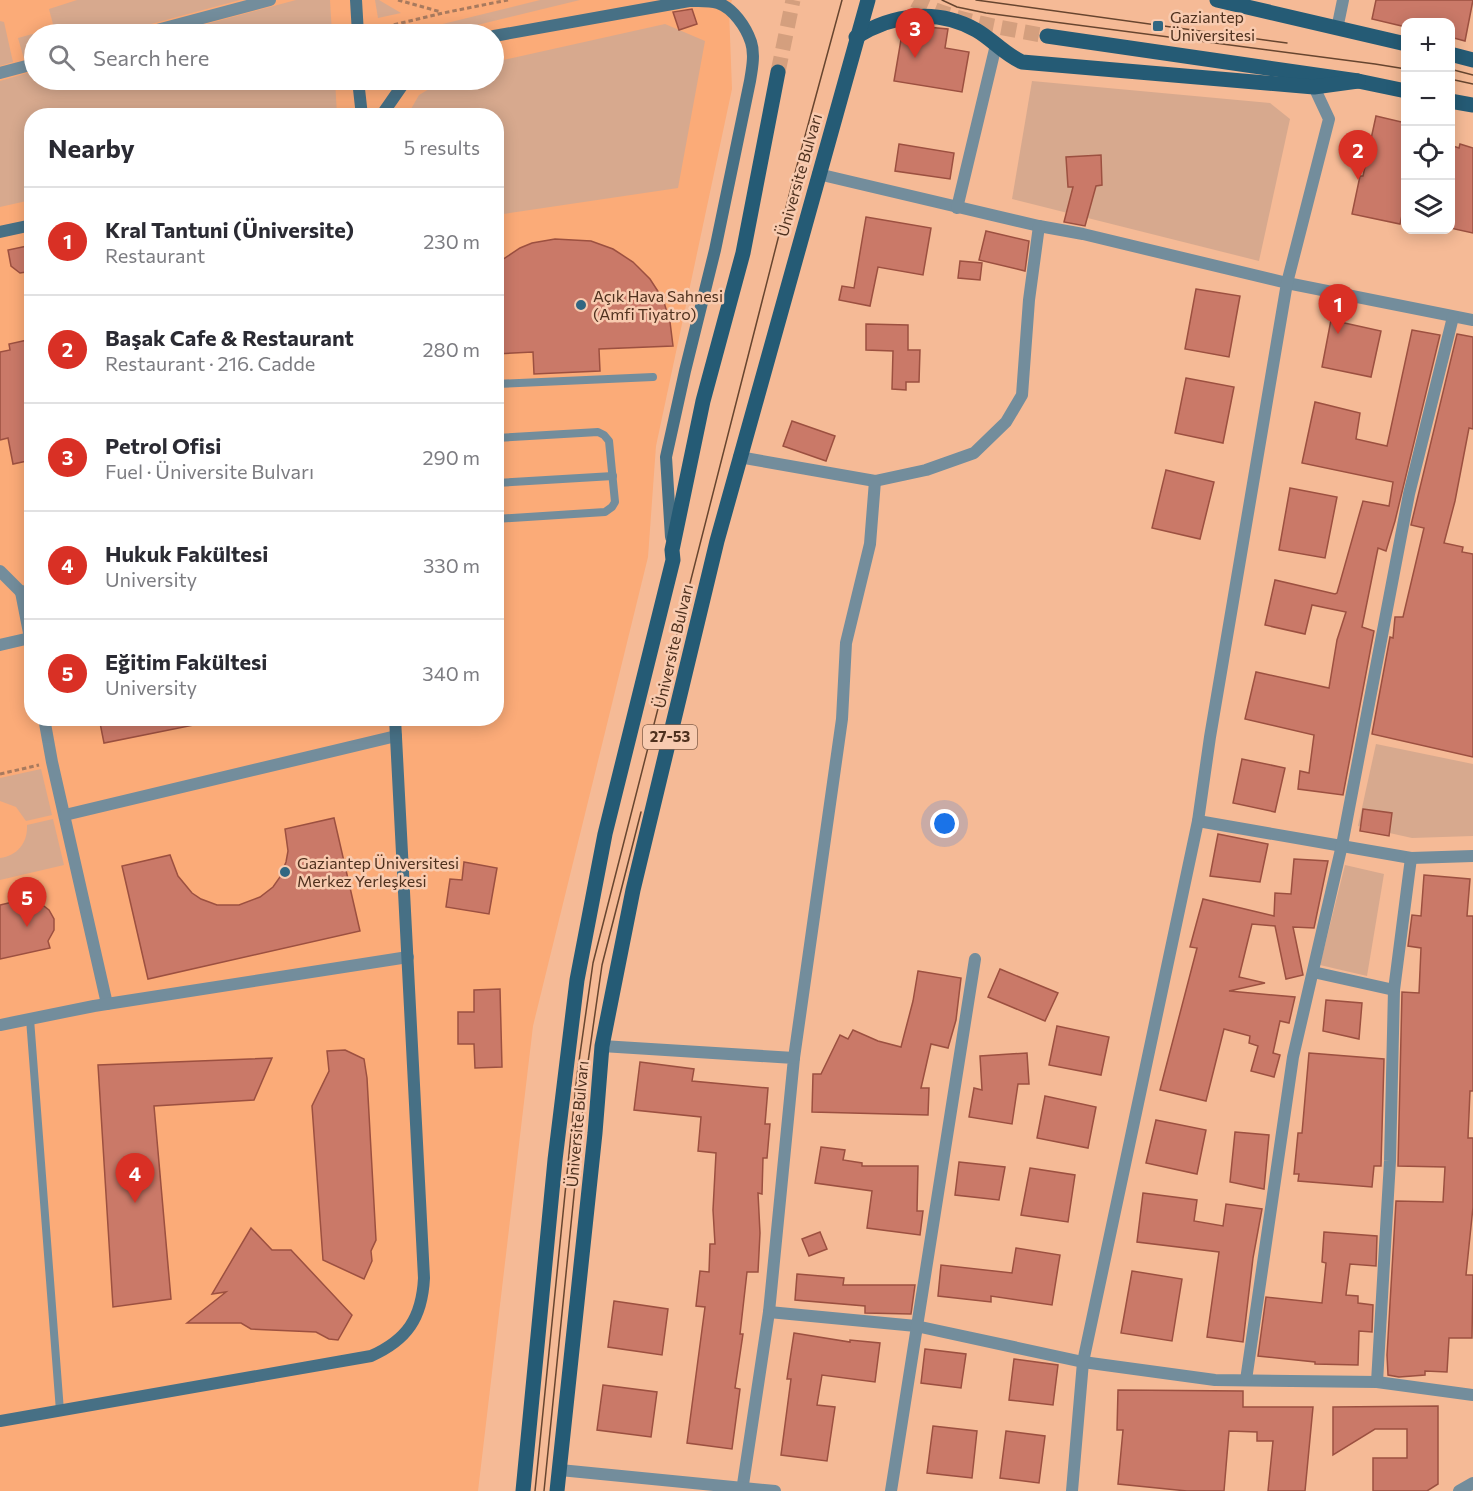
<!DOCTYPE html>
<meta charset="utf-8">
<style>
body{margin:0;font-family:Commissioner,sans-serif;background:#f2f2f3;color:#2b2b33}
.controls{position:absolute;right:18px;top:18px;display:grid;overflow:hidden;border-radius:12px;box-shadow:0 3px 15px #0003}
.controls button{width:54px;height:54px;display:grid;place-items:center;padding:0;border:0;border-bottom:2px solid #e1e1e2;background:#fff;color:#2b2b33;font:30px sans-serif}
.you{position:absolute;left:945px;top:824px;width:21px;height:21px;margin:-15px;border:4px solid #fff;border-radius:50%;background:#1a73e8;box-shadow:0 0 0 9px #1a73e833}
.badge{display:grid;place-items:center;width:39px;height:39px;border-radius:50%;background:#d93025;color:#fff;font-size:20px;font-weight:700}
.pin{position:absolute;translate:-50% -50px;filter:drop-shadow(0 2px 3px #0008)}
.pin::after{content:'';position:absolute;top:32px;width:21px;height:18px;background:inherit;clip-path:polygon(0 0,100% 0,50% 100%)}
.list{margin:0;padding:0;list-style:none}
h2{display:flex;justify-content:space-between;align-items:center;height:78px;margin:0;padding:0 24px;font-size:26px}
h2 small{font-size:20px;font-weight:400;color:#7c7c81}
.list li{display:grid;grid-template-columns:39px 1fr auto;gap:18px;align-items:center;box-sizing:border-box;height:108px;padding:0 24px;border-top:2px solid #e1e1e2}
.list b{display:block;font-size:22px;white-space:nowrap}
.list p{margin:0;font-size:20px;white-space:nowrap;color:#7c7c81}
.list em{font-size:20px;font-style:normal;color:#7c7c81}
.icon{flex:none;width:33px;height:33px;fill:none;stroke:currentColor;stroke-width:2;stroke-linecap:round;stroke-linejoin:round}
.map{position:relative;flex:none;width:1473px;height:1491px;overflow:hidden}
.search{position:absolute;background:#fff;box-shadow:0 3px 15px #0003;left:24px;top:24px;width:480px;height:66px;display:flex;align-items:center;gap:15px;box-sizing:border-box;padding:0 21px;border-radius:33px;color:#7c7c81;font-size:22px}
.panel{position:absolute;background:#fff;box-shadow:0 3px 15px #0003;left:24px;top:108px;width:480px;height:618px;border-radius:24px}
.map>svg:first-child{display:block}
.built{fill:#fbab78;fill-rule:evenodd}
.green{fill:#d7a98e}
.building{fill:#ca7968;stroke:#9c5040;stroke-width:1.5}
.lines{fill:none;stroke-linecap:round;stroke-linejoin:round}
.primary-tunnel{stroke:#d49f7e;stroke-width:15;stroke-dasharray:15 8;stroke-linecap:butt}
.path{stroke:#a87a5e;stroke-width:3;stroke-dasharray:4.5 3;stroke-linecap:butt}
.lane{stroke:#738d9c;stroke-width:8}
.street{stroke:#738d9c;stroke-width:12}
.secondary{stroke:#477085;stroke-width:12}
.primary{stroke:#255b75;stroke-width:15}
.tram{stroke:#67452f;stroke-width:1.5}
.poi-dot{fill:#316782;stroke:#f8cbb0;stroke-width:2}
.labels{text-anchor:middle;stroke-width:5;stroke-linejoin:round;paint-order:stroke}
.shield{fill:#f8cbb0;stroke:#825f4a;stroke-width:1.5}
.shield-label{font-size:15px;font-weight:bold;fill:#4f311e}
.poi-label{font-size:16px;fill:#4f311e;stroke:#f8cbb0;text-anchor:start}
.street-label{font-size:16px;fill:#4f311e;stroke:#f8cbb0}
</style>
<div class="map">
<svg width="1473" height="1491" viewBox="0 0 1473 1491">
<rect width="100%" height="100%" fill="#f5ba96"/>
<path class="built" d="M0,0h732l-3,10 3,79 -76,357 -8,111 -115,469 -55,465h-478zM34,34h460v46h-460zM32,116h464v602h-464z"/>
<g class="green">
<path d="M77,0h163l-126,34h-80v22l-10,3 -6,-21 36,-10 -5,-19z"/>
<path d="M296,0h34l2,34h-163z"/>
<path d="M375,0h4l22,13 -23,5z"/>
<path d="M540,0h40l-140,34h-38z"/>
<path d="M0,21l4,1 9,40 -13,4z"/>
<path d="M665,24l40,17 -27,147 -181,27 -1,-99h-89l12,-21 25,-15h50v-18z"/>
<path d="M34,71v9h301l2,35 -305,1 -1,84 -31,7v-126z"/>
<path d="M1032,81l238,22 20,16 -31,142 -247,-62z"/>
<path d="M1376,744l97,20v72l-61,2 -54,-12z"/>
<path d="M41,769l11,46 -26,6 -10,-14 -16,-6v-23z"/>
<path d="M53,819l11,46 -64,15v-22c17,-2 28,-15 27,-33z"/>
<path d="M1345,865l39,9 -17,102 -47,-11z"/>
</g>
<g class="building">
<path d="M1376,0h97l-8,41 -15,-4v-15h-44v5l-34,-8z"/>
<path d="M692,9l5,15 -18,6 -6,-18z"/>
<path d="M916,26l32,3 -3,19 24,4 -7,40 -68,-11 9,-53z"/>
<path d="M1376,116l30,7v75l-6,26 -48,-10 8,-38h3z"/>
<path d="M899,144l55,9 -4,26 -55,-8z"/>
<path d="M1460,144l13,4v85l-23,-5v-83l9,3z"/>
<path d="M1101,155l1,30 -6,1 -11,40 -21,-4 9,-35h-5l-2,-30z"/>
<path d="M866,217l65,11 -8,47 -45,-8 -8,39 -31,-6 3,-14 12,2z"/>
<path d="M986,231l43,10 -4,30 -46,-11z"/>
<path d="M555,239l36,2 22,8 20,13 17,17 13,20 7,23 3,24 -74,3 1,22 -66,3 -1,-22 -37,2v-90l24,-16 12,-5z"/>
<path d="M32,245v26l-12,2 -9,-7 -3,-16z"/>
<path d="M960,261l22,2 -2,17 -22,-2z"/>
<path d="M1196,289l44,7 -11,61 -44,-8z"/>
<path d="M1331,320l50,11 -10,46 -49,-10z"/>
<path d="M866,324l42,1v25h12l-1,32h-13v8l-14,-1 1,-38 -27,-1z"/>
<path d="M1412,330l28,5 -45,186 -9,30 -8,-3 -16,79 12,4 -31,164 -45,-6 2,-18 9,2 5,-38 -69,-16 11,-47 73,16 8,-48 9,-28 -34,-7 -7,29 -40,-9 10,-45 60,14 2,-1 26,-92 26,5 4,-24 -91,-19 13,-61 45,11 -4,26 31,7z"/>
<path d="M1457,334l16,3v92l-4,-1 -14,73 -11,42 19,4 -1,5 11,2v203l-101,-23 18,-97 3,1 2,-21h8l21,-89 -13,-3z"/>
<path d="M32,339v121l-19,4 -5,-26 -8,2v-88l10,-2 -1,-6z"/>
<path d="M1186,378l48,9 -11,56 -48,-10z"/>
<path d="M792,421l43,15 -9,25 -43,-15z"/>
<path d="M1166,470l48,12 -14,57 -48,-11z"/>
<path d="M1290,488l47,9 -12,61 -46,-8z"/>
<path d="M99,718h94l1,7 -90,18z"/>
<path d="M1242,759l43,9 -10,44 -42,-9z"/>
<path d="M1363,809l29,4 -3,23 -29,-5z"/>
<path d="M334,818l26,113 -212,48 -26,-113 48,-11 8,21 14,17 9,6 16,6h22l21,-8 13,-10 7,-10 6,-15 2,-11 -3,-22z"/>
<path d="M1218,834l50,10 -8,38 -50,-6z"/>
<path d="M1294,859l34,2 -14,67 -21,-1 10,48 -17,4 -11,-53 -23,-2 -13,53 26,6 -36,8 66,6 -6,26 -9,-2 -7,32 7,2 -6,22 -23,-6 7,-25 -9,-3 1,-7 -26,-7 -18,72 -46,-11 37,-142 -7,-1 13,-48 71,17 1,-23 16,1z"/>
<path d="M464,862l33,6 -8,46 -43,-7 4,-28 12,1z"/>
<path d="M1424,875l46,4 -3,37h6v175h-3l-2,47h5v69l-7,68h7l-1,63h-23l-2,34 -22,-1v4l-26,2 -11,-2 -1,-20 9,-154 47,1 2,-35 -47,-1 4,-174 17,1 2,-45 -13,-2 4,-31 9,1z"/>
<path d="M38,896l2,7 9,7 5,9v11l-6,11 2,7 -50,11v-54z"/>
<path d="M1000,969l58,24 -13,28 -57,-24z"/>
<path d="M918,971l43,7 -5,42 -8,28 -17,-4 -10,44h8l-1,27 -116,-3 1,-38h8l19,-39 8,4 5,-9 25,11 23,6 12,-46z"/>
<path d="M500,989l2,78 -27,1 -1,-24h-16v-32h16v-22z"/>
<path d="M1326,1000l36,3 -3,36 -36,-8z"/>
<path d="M1057,1026l52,11 -8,38 -52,-10z"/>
<path d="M345,1050l19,9 3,19 9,162 -5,11 1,10 -8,18 -41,-19 -11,-154 17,-35 -2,-20z"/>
<path d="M1027,1053l2,31h-11l-6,40 -43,-7 5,-29 8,2 -2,-34z"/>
<path d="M1309,1053l75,6 -3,107h-7l-2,21 -74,-6 1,-7h-5l4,-41h4z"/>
<path d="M272,1058l-18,42 -100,6 17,193 -58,8 -15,-242z"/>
<path d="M640,1062l54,7 -2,12 76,7 -3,36h5l-3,34h-4l-1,36 -4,-1 2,40 -2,39h-11l-7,62h3l-8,54 5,1 -8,60 -45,-6 18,-136 -9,-1 4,-35 9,1 1,-28h5l-2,-34 3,-57 -18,-2 3,-34 -67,-7z"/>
<path d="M1045,1096l51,11 -8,41 -51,-10z"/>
<path d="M1156,1120l50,10 -9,44 -51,-11z"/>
<path d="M1235,1132l34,3 -5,54 -34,-7z"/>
<path d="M821,1147l24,3 -2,10 19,3v3h56l-1,45h6l-3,24 -53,-7 5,-37 -57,-8z"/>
<path d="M959,1162l46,5 -6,33 -44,-5z"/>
<path d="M1030,1168l45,7 -7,47 -47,-7z"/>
<path d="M1143,1193l54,7 -3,21 29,5 3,-22 36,5 -9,49 -10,84 -36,-5 12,-85 -82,-10z"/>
<path d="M251,1228l21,22h19l61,65 -14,25 -9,-1 -13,-7 -65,-3 -10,-6h-54l39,-31 -14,2z"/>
<path d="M820,1232l7,17 -18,7 -7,-17z"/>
<path d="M1324,1232l53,4 -1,30 -26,-2 -4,31 12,1v7l15,2 -1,27 -13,-1 -1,34 -43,-1v-2l-57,-6 8,-59 56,6 4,-40 -4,-1z"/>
<path d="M1016,1248l44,7 -8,50 -61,-9v6l-53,-6 3,-31 71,8z"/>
<path d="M1132,1271l50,8 -10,62 -51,-8z"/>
<path d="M797,1274l47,4 -1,7h72l-4,29 -46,-1v-7l-70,-6z"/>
<path d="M614,1301l54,8 -6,46 -54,-8z"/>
<path d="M794,1333l56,9v-2l30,3 -5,39 -53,-7 -5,30 18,2 -8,54 -46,-6 10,-76h-4z"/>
<path d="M925,1349l41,5 -5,34 -40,-5z"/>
<path d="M1014,1359l44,6 -5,40 -44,-5z"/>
<path d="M603,1385l54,7 -6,45 -54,-7z"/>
<path d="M1118,1390l125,1v16h70l-8,84h-37l5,-50h-16v-9l-28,-1 -5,60h-37l-69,-7 5,-54h-6z"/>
<path d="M1438,1406v78l-11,7h-54v-33h34v-29h-32l-42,26v-48z"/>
<path d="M933,1426l44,5 -5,47 -45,-5z"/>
<path d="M1006,1431l39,5 -6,47 -39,-5z"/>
</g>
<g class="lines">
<g class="primary-tunnel">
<path d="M914,0c38,21 90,28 133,36"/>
<path d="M778,72l15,-72"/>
</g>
<g class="path">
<path d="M398,0l43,12"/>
<path d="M372,30l71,-17 65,-13"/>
<path d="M0,774l39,-9"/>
</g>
<g class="lane">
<path d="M496,384l157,-7"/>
<path d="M496,438l102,-6 6,3 5,6 6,61 -3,5 -7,5 -109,7"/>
<path d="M496,483l117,-7"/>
<path d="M30,1019l30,392"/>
</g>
<g class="street">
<path d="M1337,29l6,-29"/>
<path d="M142,34l128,-34"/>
<path d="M0,73l34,-9"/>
<path d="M818,174l221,52 44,8 204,49 186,37"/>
<path d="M957,208l39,-163"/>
<path d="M739,457l136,24 51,-11 48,-17 32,-31 16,-27 7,-95 10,-74"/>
<path d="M0,571l21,21"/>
<path d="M32,590l-11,2 11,56"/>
<path d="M0,645l30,-7"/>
<path d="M44,718l8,44 55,242"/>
<path d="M65,815l331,-79"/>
<path d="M1198,821l213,37 62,-2"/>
<path d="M1313,972l81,18"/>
<path d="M0,1025l94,-19 314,-49"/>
<path d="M602,1046l192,12 -25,254 -27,179"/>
<path d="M794,1058l48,-339 4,-76 24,-99 5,-63"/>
<path d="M769,1312l147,14 167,36 132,18 162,2 96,13"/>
<path d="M1246,1380l47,-323 49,-212 67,-351 44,-177"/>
<path d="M1377,1382l13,-221 4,-171 17,-132"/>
<path d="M560,1470l215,21"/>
<path d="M891,1491l84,-532"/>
<path d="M1072,1491l11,-129 115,-541 12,-84 77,-454 42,-164 -15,-32"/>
<path d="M1459,1491l14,-8"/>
</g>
<g class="secondary">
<path d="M356,0l2,34"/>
<path d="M494,36l195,-35c9,0 20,-1 29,2 15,5 28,24 33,39 4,12 1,27 -1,39l-35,169 -30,121 -19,86 5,80"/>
<path d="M358,80l4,36"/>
<path d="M381,116l25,-36"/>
<path d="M0,232l32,-7"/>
<path d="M0,1421l371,-65c36,-16 51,-38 53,-78l-29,-560"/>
</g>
<g class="primary">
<path d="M1217,0l189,44"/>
<path d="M1047,36l311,45 48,10"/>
<path d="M856,37c37,-23 81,-29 120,-7 16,9 28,24 46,32l292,25 44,-6"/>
<path d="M1450,54l23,6"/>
<path d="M1450,101l23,4"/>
<path d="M523,1491l32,-331 22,-180 28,-146 68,-274 -1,-10 31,-149 40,-148 35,-181"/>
<path d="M557,1491l38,-358 7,-87 31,-156 84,-349 151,-541"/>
</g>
<g class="tram">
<path d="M942,0l15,7 29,6 389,51 31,5"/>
<path d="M976,0l311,43"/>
<path d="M1450,69l23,6"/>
<path d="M1450,79l23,5"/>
<path d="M535,1491l42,-416 16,-112 199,-779 50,-184"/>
<path d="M544,1491l42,-415 16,-111 39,-153"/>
</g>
</g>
<g class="poi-dot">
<rect x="1152" y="20" width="12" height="12" rx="3"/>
<circle cx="581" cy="305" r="6"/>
<circle cx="285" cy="872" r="6"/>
</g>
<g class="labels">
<rect class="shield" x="643" y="725" width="54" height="24" rx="4.5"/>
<g class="shield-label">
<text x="670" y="742">27-53</text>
</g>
<g class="poi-label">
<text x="1170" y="23">Gaziantep<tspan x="1170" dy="18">Üniversitesi</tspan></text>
<text x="593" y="302">Açık Hava Sahnesi<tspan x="593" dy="18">(Amfi Tiyatro)</tspan></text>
<text x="297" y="869">Gaziantep Üniversitesi<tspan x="297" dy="18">Merkez Yerleşkesi</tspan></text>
</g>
<g class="street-label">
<text transform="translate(799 175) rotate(-74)" y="6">Üniversite Bulvarı</text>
<text transform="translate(673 646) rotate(-77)" y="6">Üniversite Bulvarı</text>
<text transform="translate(577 1124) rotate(-85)" y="6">Üniversite Bulvarı</text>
</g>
</g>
</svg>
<div class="controls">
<button>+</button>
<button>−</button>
<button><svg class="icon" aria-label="locate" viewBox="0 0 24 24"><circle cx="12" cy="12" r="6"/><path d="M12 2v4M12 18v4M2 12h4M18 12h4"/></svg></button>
<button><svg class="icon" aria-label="layers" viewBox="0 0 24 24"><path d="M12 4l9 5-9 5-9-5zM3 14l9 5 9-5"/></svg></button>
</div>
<div class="you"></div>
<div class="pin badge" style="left:1338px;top:334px">1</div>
<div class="pin badge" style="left:1358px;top:180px">2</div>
<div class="pin badge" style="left:915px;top:58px">3</div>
<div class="pin badge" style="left:135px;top:1203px">4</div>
<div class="pin badge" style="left:27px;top:927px">5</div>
<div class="search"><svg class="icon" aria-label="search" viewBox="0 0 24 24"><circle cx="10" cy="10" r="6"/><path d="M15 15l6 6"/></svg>Search here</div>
<section class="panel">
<h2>Nearby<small>5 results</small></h2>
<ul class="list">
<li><span class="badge">1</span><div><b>Kral Tantuni (Üniversite)</b><p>Restaurant</p></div><em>230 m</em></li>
<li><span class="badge">2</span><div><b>Başak Cafe &amp; Restaurant</b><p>Restaurant · 216. Cadde</p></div><em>280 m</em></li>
<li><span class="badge">3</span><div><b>Petrol Ofisi</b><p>Fuel · Üniversite Bulvarı</p></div><em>290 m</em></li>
<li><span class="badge">4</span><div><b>Hukuk Fakültesi</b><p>University</p></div><em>330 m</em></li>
<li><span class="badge">5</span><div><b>Eğitim Fakültesi</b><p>University</p></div><em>340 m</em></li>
</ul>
</section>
</div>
